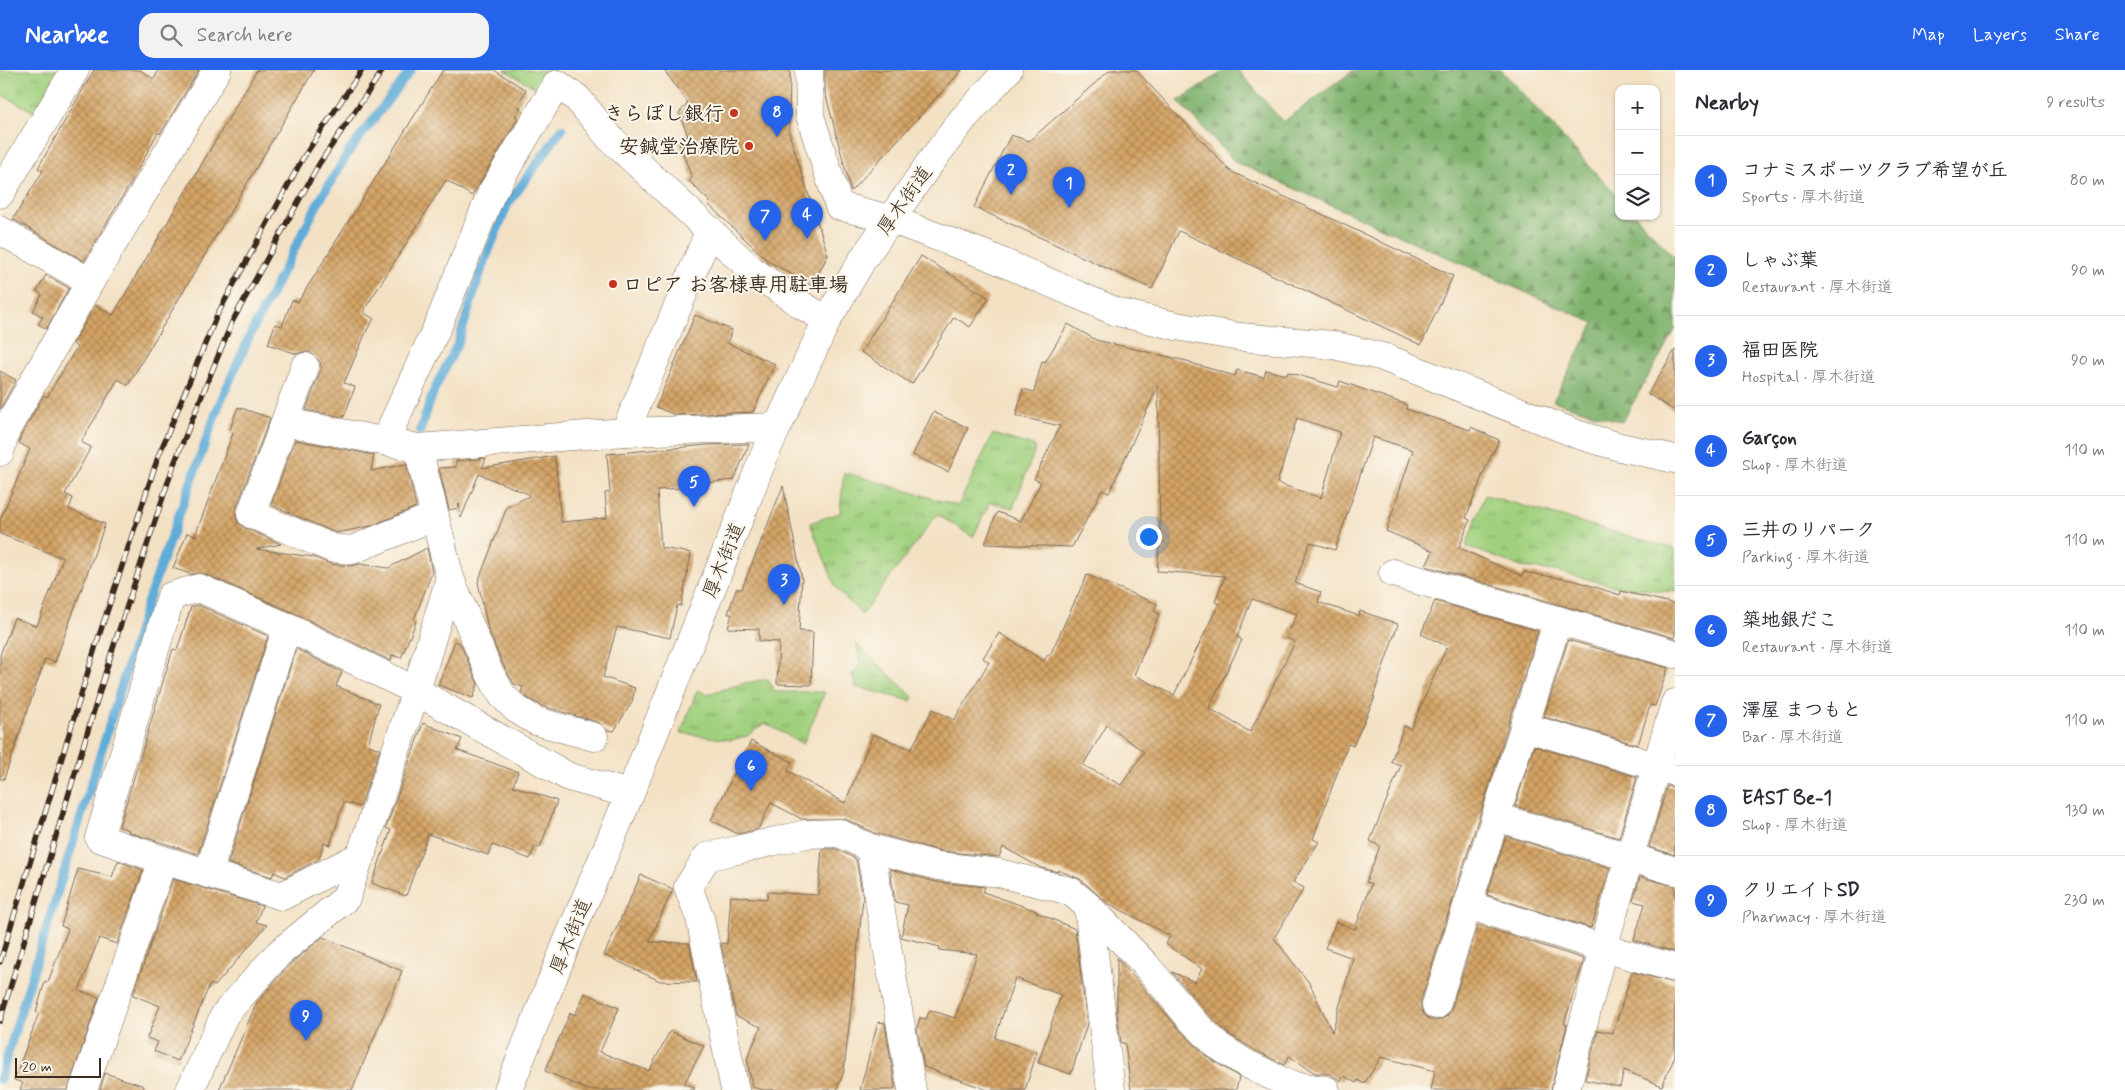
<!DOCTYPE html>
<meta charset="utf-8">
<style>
body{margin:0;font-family:Mynerve,"Klee One",sans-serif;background:#f2f2f3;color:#2b2b33}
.controls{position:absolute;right:15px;top:15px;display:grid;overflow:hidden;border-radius:10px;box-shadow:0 1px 4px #0004}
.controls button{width:45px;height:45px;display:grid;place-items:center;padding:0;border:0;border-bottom:1px solid #e1e1e2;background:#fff;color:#2b2b33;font:25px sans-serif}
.scale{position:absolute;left:15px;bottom:12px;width:86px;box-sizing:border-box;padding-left:5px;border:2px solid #3b2a1e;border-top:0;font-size:14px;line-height:18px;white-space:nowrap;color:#3b2a1e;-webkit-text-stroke:4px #fbf7ec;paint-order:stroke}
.you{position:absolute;left:1148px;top:466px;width:18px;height:18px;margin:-12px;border:4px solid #fff;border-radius:50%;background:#1a73e8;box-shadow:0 0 0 8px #1a73e833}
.badge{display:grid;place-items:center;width:32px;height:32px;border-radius:50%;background:#2563eb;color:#fff;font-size:16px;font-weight:700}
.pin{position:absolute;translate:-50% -41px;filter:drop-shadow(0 1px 2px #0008)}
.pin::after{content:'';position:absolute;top:26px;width:18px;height:15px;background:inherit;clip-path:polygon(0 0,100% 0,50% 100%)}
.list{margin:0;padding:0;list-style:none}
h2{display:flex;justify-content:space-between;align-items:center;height:65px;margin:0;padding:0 20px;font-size:21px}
h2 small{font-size:16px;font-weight:400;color:#7c7c81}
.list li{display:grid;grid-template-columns:32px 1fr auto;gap:15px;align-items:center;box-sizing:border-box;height:90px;padding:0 20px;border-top:1px solid #e1e1e2}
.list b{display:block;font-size:19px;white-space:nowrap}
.list p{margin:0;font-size:16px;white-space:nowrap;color:#7c7c81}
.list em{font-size:16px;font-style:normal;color:#7c7c81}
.icon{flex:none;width:28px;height:28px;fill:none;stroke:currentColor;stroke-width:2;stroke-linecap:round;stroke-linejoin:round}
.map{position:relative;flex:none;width:1675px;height:1020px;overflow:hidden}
header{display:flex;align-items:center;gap:30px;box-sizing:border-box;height:70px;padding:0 25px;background:#2563eb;color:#fff}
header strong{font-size:24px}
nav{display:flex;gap:28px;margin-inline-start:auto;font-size:18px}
.search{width:350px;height:45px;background:#f2f2f3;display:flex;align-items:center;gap:12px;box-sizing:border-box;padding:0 18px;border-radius:15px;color:#7c7c81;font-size:19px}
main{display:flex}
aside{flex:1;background:#fff}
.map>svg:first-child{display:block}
.grass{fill:url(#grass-tufts);stroke:#6e7e4e}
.forest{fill:url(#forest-firs);stroke:#5e6e46}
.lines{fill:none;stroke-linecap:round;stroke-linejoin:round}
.stream{stroke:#5facd8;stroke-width:9}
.building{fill:url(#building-cross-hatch);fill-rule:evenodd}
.minor-casing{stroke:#7b6a58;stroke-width:29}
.major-casing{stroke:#7b6a58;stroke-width:29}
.minor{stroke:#fff;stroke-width:28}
.major{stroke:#fff;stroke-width:28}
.rail-casing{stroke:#3b2a1e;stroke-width:5.5}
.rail{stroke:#fbf7ec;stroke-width:4;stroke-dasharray:11;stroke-linecap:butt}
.poi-dot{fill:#c8321e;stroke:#fbf7ec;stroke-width:2}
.labels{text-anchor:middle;stroke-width:4;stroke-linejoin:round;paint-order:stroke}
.poi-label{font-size:20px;font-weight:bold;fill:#3b2a1e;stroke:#fbf7ec;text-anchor:end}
.street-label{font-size:20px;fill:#3b2a1e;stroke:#fbf7ec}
</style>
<header>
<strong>Nearbee</strong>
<div class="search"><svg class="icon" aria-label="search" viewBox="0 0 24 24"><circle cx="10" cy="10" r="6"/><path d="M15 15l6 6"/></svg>Search here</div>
<nav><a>Map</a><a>Layers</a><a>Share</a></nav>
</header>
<main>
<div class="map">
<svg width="1675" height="1020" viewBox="0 0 1675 1020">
<defs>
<pattern id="grass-tufts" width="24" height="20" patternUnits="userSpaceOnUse" patternTransform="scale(1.25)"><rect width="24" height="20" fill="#a1d17f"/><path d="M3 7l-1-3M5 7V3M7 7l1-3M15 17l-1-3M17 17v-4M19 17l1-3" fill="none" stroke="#84aa67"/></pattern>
<pattern id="forest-firs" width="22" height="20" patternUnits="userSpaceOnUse" patternTransform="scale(1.25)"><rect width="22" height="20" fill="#80b36e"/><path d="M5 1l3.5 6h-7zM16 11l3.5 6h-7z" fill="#6a925a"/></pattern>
<pattern id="building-cross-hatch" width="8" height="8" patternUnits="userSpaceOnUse" patternTransform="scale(1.25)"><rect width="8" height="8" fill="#d4a466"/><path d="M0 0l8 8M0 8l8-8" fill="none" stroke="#ad8653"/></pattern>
</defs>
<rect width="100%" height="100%" fill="#fbf7ec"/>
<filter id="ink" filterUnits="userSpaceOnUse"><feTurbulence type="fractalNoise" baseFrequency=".02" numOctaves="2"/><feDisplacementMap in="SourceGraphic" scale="10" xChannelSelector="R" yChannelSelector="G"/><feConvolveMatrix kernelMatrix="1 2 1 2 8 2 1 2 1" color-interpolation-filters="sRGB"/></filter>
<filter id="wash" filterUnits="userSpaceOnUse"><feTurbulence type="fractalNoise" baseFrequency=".0096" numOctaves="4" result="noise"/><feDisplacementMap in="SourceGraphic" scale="20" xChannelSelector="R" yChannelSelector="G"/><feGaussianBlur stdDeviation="1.12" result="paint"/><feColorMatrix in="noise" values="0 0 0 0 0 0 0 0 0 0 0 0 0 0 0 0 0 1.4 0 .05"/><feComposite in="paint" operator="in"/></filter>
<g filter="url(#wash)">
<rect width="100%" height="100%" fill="#f3e1c4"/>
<g class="grass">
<path d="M0,0h59l-23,43 -36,-19z"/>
<path d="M505,0h49l-13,21z"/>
<path d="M993,364l43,13 -23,61 -23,-6 -17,35 -36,-23 -75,101 -26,-27 -26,-65 30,-10 4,-41 114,34z"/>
<path d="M1485,425l190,54v43l-56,-5 -64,-16 -34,-4 -55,-21z"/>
<path d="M857,574l56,53 -2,4 -55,-14 -4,-12 8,-10z"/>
<path d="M768,609l7,13h50l-22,52 -38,-21 -18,13 -16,4 -50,-7 16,-43 10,4 38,-11z"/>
</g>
<path class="forest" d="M1225,0h13l45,52 71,-52h147l118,128v18h17l39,42v72l-53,92 -69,-21 41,-78 -359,-161 -57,-61z"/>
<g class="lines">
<g class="stream">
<path d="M420,361l14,-41 24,-47 25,-78 25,-61 54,-75"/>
<path d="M0,1009l147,-476 72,-198 32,-72 66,-128 31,-52 63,-83"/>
</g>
</g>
<g id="blocks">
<g class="building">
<path d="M94,0h46l14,9 5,-9h40l-39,64 -2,-2 -25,47 -49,82 -71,-42 30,-48 -5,-3z"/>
<path d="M257,0h57l-186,315 -10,-6 -37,63 10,5 -26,47 8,4 -4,11 36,15 -50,138 -10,-3 -41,120h-4v-124l14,-37 23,8 26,-68 -63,-24v-14l30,-71 -11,-6 2,-7 23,-41 3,2 30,-50 -4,-3 22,-39 18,10z"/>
<path d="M443,0h51l32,20 -9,16 4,2 -6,8 3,2 -46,78 -26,-16 -83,132 11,7 -7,11 -23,53 11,4 -11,30 -38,-7 16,-43 -2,-1 1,-3 -11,-11h-7l-6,2 -29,-10 7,-20 7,2 10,-26 6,2z"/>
<path d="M664,0h126l-1,63 39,122 -16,31 -44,-25 -60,-57 2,-2 -21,-21 3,-3 -14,-38 10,-4 -9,-23 9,-10z"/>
<path d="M825,0h137l-111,121 -26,-99z"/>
<path d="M1110,0h26l94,101 223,105 -32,69 -242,-114 -27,58 -178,-82 37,-72 18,6z"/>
<path d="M921,186l68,42 -19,29 -16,-10 -42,67 -51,-32z"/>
<path d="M46,205l23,13 -23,41 -8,-5 5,-7 -10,-6 9,-16 -5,-4z"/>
<path d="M695,245l37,15 -5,13 48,21 -22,48 -78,3 -19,-8z"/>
<path d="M1068,254l28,16 95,22v1l44,13 2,-6 27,7 2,-7 21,5 1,-3 50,15 2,-6 67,24 -1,4 64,21 1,-3 28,13 -14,29 -19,49 4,2 -11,28 63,28 2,-4 52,9 44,14 1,-4 54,13v34l-249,-72 7,-15 -47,-20 27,-81 -40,-13 -38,113 -25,-8 -15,41 26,9 -3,10 41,14 1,-5 38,13 -25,73h2l-22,49 -5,-2 -35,95 6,3 -26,40 11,6 -30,50 36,46 22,48 21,-74 -28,-10 11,-26 19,7 16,-45 -5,-2 14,-36 -10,-5 31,-76 -10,-3 13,-36 7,3 36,-83 -26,-12 14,-33 103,30 -117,369v8l3,7 7,5h8l8,-4 4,-6 27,-85 106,34 -20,65 3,1 -16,65h-120l4,-19 -54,-14 -17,27 -6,-4 -2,3 -12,-7 -3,5 -11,-7 -15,-1 -26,-17 -5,9 -31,-16 -26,-16 -25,-26 -30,-35 23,10 7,-13 -36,-25 4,-8 -64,-34 -26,-23 -22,-9v2l-17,-4 -38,-21 -4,10 -58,-6 -66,-18 -30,-14h-43l-31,-16 -13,26 -20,5 -27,-14 40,-79 41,21 -4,9 57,32 28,-69 38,15 22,-40 21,11 35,-58 -6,-4 16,-25 45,28 4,-7 2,1 37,-80 70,29 -3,7 5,3 -25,61 40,20 45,-91 -4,-2 10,-26 -68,-5 3,-36 -2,-149 -49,107 -7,-3 -30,57 -87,-3 12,-32 24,9 20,-39 -7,-3 26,-53 -44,-10 7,-27 11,3 8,-31 3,1zM1297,348l43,14 -19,66 -44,-15zM1252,529l45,15 -11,24 9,4 -45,90 -41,-24 33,-68 -5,-3zM1107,655l37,27 -23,33 -38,-20z"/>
<path d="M1675,280v61l-27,-17z"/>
<path d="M0,301l16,9 -16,29z"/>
<path d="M238,337l32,11 -34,91v7l2,7 7,5 36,16 -25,5 57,8 17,7 20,2 10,-2 28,4 39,-20 5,24 -18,48 2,2 -15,36 -9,-3 -1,6 -97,-48 -89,-39h-15l-17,-6 14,-35 8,3 38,-103 -4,-1z"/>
<path d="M933,342l35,16 -20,44 -35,-17z"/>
<path d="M295,370l79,15 -3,16 35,-7 10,43 -45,19 -35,7 -65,-28z"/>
<path d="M749,374l-15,36 -28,3v3l-49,4 4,58 30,5 -10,53 -4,-1 -7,33 -53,-11 -14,50 32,11 -3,14 -18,29 -7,-1 -9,-8 -56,-16 -16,-9 -5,-5 2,-5 -9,-3 -11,-19 -15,-36 -10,-47 29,-75 22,-11 -1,-2 -49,-20 -18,44 -2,-14 -1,4 -9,2 -10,-42 17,-1v-6l30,-3 -4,10 73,-12 6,66 46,-4 -2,-25 5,-1 -3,-38 100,-9z"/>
<path d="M783,416l19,93 -3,52 14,1 -2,53 -34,-1 2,-42 -20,-1v-12l-31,-1 4,-14h-4l8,-25h6z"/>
<path d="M198,535l70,31 -70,218 -70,-22 1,-2 -10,-3 54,-178 4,1 14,-43z"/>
<path d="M1568,570l100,28 -13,38 -5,-1 -12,40 -94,-28z"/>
<path d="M455,571l5,2 18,41 -5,14 -35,-13z"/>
<path d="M296,579l46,23 -6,14 43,18 -11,41 12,4 -20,58 -16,-5 -14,43 -6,-2 -5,16 -34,18 -11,-5 -2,5 -44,-14z"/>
<path d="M423,653l39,16 -5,11 61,22 -5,14 44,15 -17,47 -5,-2 -5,13 -38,-14 -4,10 -60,-21 -22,62 -34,-13 19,-53 -5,-2z"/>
<path d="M1534,676l103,31 -18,61 -104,-32z"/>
<path d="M1667,716l8,1v68l-26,-8z"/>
<path d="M1506,766l104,32 -19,60 -104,-33z"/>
<path d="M822,779h14l20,10 7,39 -19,173 -7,19h-74l-11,-3 -5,-28 14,-32 -25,-11 -15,-73 6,1 4,-48 36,3 1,-7 50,3z"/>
<path d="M118,791l25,9 -26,74 -18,-6 -20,53 20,6 -31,93h-48l3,-7 -9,-3 25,-67 -3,-1 9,-31 3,1 20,-53 -7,-3 17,-57 34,8z"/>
<path d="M890,799l46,13 49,5 -2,5 54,19 -1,1 39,17 12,95 -16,50 -33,-11 23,-68 -46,-17 -20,60 42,14 -12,38h-37l-64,-23 -7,-39 3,-10 6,1 4,-9 25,8 22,-64 -38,-4 1,-3 -39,-10 7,-32 -13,-3z"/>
<path d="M641,805l32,14 -24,53 40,1 8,39 -37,-1 -56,-26z"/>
<path d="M1640,807l35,9v66l-41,-12 11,-36 -12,-3z"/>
<path d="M173,809l89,27 -6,16 11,3 -52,61 -5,-2 -32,77 -24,-10 4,-9 -11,-4 13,-32 -27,-11z"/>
<path d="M323,867l79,34 -50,119h-133l38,-88 32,-37z"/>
<path d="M1117,888l61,70 28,28 33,21 -3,13h-105l-6,-47h-4l-4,-30z"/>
<path d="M1632,902l43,11v73l-13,30 -38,-16 -4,17 -35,-7 13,-50 15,3z"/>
<path d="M585,923l34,15 -19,44 49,19 21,-40 34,15 -20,38 10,3v3h-106l-43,-19 25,-58 5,2z"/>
<path d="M878,952l7,1 10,63 -1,4h-34z"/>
<path d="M105,1003l39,13 -1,4h-43z"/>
</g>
</g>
</g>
<g filter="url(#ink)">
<use href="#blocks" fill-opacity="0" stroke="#7b6a58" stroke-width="1"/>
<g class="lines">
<g class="minor-casing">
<g id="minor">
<path d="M809,0l1,46 29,90 51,13 96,36 131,57 59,14 64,11 93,8 50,12 196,78 41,12 55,12"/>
<path d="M0,124l75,-124"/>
<path d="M0,160l90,52"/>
<path d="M305,297l-54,147 81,34 20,2 83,-34"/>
<path d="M286,352l132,26 207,-16 152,-5"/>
<path d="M625,362l85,-202"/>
<path d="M385,371l54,-118 52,-129 66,-110 20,14 33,40 143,133 50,35 24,14"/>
<path d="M418,378l32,130 39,94 13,23 14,14 20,12 58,16"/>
<path d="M0,382l6,-22 84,-148 127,-212"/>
<path d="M1393,503l282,81"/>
<path d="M1524,657l151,45"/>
<path d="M1496,747l179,54"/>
<path d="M870,778l42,242"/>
<path d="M362,785l-80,41 -119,-36 -64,-22 72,-242 28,-8 88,39 129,64 153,86 61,17"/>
<path d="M208,804l79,-247"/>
<path d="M1468,835l135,43 72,20"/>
<path d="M1088,836l23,184"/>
<path d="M1436,935l122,-385"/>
<path d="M83,1020l80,-230"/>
<path d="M190,1020l35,-76 53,-60 68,-56 70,-207 34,-113"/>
<path d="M735,1020l-35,-172 -12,-31 19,-30 99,-23 33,-1 31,15 68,18 61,7 71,18 18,15 56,57 46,55 27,27 28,18 45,22 36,5"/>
<path d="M1566,1020l37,-142 72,-245"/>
</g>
</g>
<g class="major-casing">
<path id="major" d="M508,1020l60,-150 62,-146 137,-345 60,-129 36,-61 64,-92 36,-48 45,-49"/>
</g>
<use href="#minor" class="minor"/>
<use href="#major" class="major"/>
<g class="rail-casing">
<g id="rail">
<path d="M0,892l96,-317 62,-188 59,-142 86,-157 59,-88"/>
<path d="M0,951l112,-370 62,-187 58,-142 87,-158 64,-94"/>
</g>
</g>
<use href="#rail" class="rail"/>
</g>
</g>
<g class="poi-dot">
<circle cx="734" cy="43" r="5"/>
<circle cx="749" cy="76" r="5"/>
<circle cx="613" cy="214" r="5"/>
</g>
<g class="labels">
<g class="poi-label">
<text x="724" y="50">きらぼし銀行</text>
<text x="739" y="83">安鍼堂治療院</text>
<text x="623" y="221" text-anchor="start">ロピア お客様専用駐車場</text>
</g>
<g class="street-label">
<text transform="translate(904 130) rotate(-55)" y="7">厚木街道</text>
<text transform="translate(723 490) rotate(-68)" y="7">厚木街道</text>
<text transform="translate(570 866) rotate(-68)" y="7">厚木街道</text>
</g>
</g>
</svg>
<div class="controls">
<button>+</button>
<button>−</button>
<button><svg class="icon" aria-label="layers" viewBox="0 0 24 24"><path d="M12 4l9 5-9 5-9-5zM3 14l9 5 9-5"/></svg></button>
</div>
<div class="scale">20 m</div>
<div class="you"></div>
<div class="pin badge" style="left:1069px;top:138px">1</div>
<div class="pin badge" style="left:1011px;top:125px">2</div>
<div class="pin badge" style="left:784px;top:535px">3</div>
<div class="pin badge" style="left:807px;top:169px">4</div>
<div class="pin badge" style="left:694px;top:437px">5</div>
<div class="pin badge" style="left:751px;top:721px">6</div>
<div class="pin badge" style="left:765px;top:171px">7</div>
<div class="pin badge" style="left:777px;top:67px">8</div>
<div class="pin badge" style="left:306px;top:971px">9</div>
</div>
<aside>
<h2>Nearby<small>9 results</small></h2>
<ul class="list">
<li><span class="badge">1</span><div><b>コナミスポーツクラブ希望が丘</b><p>Sports · 厚木街道</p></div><em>80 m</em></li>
<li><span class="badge">2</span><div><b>しゃぶ葉</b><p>Restaurant · 厚木街道</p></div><em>90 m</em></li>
<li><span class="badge">3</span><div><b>福田医院</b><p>Hospital · 厚木街道</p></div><em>90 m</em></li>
<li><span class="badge">4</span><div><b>Garçon</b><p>Shop · 厚木街道</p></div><em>110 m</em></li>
<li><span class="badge">5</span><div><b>三井のリパーク</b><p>Parking · 厚木街道</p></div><em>110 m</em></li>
<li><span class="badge">6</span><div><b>築地銀だこ</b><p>Restaurant · 厚木街道</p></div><em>110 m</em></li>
<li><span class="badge">7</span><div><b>澤屋 まつもと</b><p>Bar · 厚木街道</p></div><em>110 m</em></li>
<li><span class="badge">8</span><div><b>EAST Be-1</b><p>Shop · 厚木街道</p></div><em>130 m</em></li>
<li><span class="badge">9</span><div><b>クリエイトSD</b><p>Pharmacy · 厚木街道</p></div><em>230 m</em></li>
</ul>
</aside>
</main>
